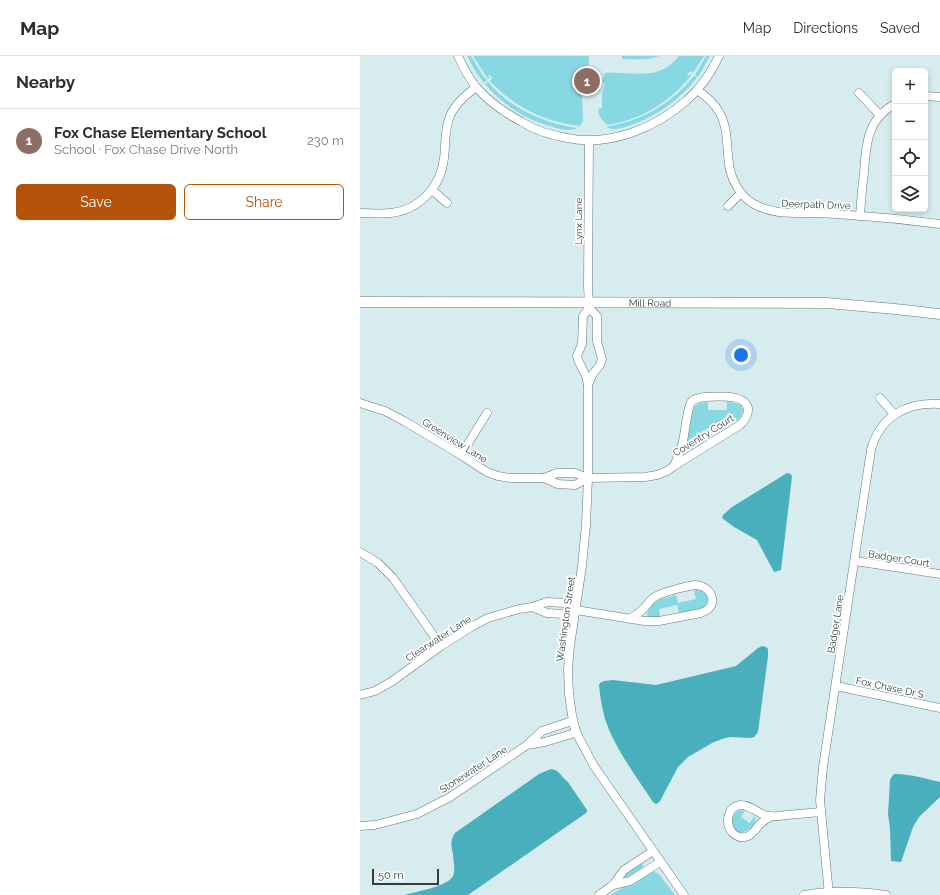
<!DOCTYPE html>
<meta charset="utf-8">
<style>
body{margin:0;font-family:Raleway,sans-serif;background:#f7f7f7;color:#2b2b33}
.controls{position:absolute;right:12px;top:12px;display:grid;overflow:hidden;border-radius:6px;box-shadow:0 2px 6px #0003}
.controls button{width:36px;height:36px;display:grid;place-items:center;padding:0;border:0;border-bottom:1px solid #e1e1e2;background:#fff;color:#2b2b33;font:20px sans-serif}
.scale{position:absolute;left:12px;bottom:10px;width:67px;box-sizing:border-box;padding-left:4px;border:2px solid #333c3d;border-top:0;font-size:11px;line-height:14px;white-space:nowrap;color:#333c3d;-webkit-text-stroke:3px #fff;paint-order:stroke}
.you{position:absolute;left:381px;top:299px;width:14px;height:14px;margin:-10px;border:3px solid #fff;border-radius:50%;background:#1a73e8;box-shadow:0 0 0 6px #1a73e833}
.badge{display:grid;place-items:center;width:26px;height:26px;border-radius:50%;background:#b45309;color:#fff;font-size:13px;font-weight:700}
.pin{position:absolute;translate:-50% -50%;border:2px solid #fff;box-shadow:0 1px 4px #0006}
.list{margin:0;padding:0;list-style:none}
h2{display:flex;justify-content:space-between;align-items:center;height:52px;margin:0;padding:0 16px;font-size:17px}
h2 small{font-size:13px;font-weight:400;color:#7c7c81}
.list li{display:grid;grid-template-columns:26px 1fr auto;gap:12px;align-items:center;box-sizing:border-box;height:64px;padding:0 16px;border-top:1px solid #e1e1e2}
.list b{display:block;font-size:15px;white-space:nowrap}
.list p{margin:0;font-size:13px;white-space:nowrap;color:#7c7c81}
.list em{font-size:13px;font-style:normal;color:#7c7c81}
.actions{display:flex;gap:8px;padding:12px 16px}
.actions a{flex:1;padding:9px 0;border:1px solid #b45309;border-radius:6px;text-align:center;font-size:14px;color:#b45309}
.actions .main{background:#b45309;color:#fff}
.icon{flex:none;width:22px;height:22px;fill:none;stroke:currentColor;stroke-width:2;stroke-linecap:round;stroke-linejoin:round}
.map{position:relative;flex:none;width:580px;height:839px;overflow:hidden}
header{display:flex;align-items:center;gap:24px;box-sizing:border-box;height:56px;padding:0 20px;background:#fff;border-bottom:1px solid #e1e1e2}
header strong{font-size:19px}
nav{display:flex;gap:22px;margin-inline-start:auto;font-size:14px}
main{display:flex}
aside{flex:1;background:#fff}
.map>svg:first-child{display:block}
.green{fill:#88d8e3}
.water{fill:#4aafbc}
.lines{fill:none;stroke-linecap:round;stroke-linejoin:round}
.minor-casing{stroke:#64787b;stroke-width:9}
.tertiary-casing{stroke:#64787b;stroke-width:11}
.minor{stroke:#fff;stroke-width:8}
.tertiary{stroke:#fff;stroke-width:10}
.labels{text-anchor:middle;stroke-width:3.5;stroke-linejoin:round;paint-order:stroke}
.street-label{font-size:10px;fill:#333c3d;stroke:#fff}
</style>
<header>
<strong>Map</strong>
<nav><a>Map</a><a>Directions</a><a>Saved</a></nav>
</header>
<main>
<aside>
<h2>Nearby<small></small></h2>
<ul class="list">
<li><span class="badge" style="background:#8d6e63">1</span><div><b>Fox Chase Elementary School</b><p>School · Fox Chase Drive North</p></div><em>230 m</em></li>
</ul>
<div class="actions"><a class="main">Save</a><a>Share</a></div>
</aside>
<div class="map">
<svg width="580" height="839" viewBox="0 0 580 839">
<rect width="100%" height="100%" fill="#d6ecef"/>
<g class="green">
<path d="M107,0h4l12,20 4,4 -3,3 -8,-11z"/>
<path d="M113,0h116l-1,14 -6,22 1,29 -3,5c-36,-4 -66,-19 -90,-45l2,-3 -2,-3 -2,1 2,2 -2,1z"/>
<path d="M262,0h37c-12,5 -24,3 -37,3z"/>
<path d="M319,0h25l-11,17 -3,-2 -3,4 1,1 2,-2 1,2c-22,26 -48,43 -83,49 -7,-5 -9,-9 -10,-16l4,-1v-14l3,-11 -3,-1 3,-9c5,-1 11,0 16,0 24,1 41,4 58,-17z"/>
<path d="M346,0h4l-12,21 -3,-2z"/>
<path d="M334,20l3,2c-18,22 -40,38 -66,47 -8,3 -17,6 -25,2 37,-7 64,-22 88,-51z"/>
<path d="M128,26c23,27 55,41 89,46 -9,4 -17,1 -27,-2 -25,-7 -48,-22 -65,-42z"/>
<path d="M348,346v8h19v-8c11,1 21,3 13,16l-19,13 -4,-7 -16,10 4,7 -14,8h-3l-2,-2v-3l8,-37 5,-4z"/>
<path d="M337,534c12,1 14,12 5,18l-23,5 -2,-8 -18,4 1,8h-11l-2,-2c2,-14 17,-17 29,-20l2,8 18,-4 -2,-8z"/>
<path d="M380,754l5,1 -4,6 9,6 4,-7 2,3c-1,4 -2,5 -5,8 -15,17 -27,-10 -11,-17z"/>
<path d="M279,807l3,1 1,1v3l-15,10 -2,-1 -1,-3z"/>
<path d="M293,815l6,3 16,21h-65l40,-23z"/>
</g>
<g class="water">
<path d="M427,417l4,1 1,3 -11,93 -7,2 -17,-32 -23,-13 -12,-9 1,-3 9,-8z"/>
<path d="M402,590l4,1 2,2v7l-10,76 -4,5 -3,1 -21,-1 -8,2 -10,4 -24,14 -10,10 -18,34 -2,2 -2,1 -3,-2c-17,-26 -38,-53 -48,-83 -3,-11 -5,-23 -6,-34l1,-2 4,-2 9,-1 43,5 80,-19 22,-18z"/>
<path d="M191,713c9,1 10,8 17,13l19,28v1l-1,2 -118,82h-64c11,-3 45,-9 49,-19 3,-7 0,-15 0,-22 -2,-9 -3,-13 2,-21l84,-59z"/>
<path d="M534,718c12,-1 34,5 46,8v15l-21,20 -6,10 -12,35 -10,-1 -1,-32 -2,-15 2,-34 1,-2z"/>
</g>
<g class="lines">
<g class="minor-casing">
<g id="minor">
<path d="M98,0c5,11 11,22 18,31 13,15 29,26 46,35 5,3 10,6 16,8 9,4 20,6 29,8 42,9 89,-10 120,-38 14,-12 24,-27 32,-44"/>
<path d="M337,34c21,14 29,28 30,53 1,9 1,18 3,27 4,14 11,27 24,34 17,10 37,9 56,9 13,0 26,1 39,2 31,2 61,5 91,9"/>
<path d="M499,37l21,22"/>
<path d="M565,40l15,1"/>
<path d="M72,134l15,13"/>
<path d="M368,150l13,-13"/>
<path d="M0,157c10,0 21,1 31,0 28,-3 50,-26 53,-55 2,-14 0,-28 6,-42 5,-12 16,-21 26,-29"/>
<path d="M500,160c1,-15 2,-29 4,-43 2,-29 3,-54 31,-69"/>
<path d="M229,252l-6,8 -1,28 -5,12 1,4 8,16 2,9v93l-2,47 -4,41 -12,80 -2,23 1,25 3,21 3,13 4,10 15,28 90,129"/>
<path d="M228,329l4,-10 8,-10 2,-6 -5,-18v-25l-8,-8 -1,-23 1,-145"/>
<path d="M344,341c12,0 40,-4 44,11 1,7 -3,12 -8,17l-66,41c3,-7 6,-14 8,-21 3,-9 5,-39 10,-44 4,-3 8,-3 12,-4z"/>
<path d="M520,342l14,16"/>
<path d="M0,347l25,8 19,10 57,34 15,10 11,7 11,4 12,2h34l14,6 17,1 13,-7 57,-1 12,-2 10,-4 7,-5"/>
<path d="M101,399l26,-42"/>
<path d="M184,422l13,-5h18l13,5"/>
<path d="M0,496l18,11 15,15 48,68"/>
<path d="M495,505l85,13"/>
<path d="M172,551l15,6 16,1 13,-4"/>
<path d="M476,630l104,22"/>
<path d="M0,639l15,-4 16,-9 50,-36 30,-19 17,-9 31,-9 13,-2 15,-5 18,1 11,7 68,11h15l42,-8c2,-1 4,-2 6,-3 12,-9 2,-25 -12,-25 -8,1 -36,8 -42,13 -4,3 -6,8 -10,11 -3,4 -8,6 -12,9"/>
<path d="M412,760c-5,2 -9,5 -13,9 -2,2 -3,5 -6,7 -5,7 -15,7 -21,0 -4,-4 -5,-12 -3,-17 1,-6 6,-9 11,-10 10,-1 17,9 28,11 6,1 13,0 19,-1 11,-1 22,-2 34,-3"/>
<path d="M0,770l15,-1 42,-11 33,-17 77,-52 15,-14 30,-10 3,7v5l-30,9 -18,3"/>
<path d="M253,829l17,-4 30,-19"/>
<path d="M239,839l14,-10 11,-15 29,-19"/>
<path d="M444,839c28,-5 54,-4 82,0"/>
<path d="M469,839l-9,-95 3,-33 48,-317c9,-34 36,-48 69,-46"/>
</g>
</g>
<g class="tertiary-casing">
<g id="tertiary">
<path id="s1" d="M0,246l467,1 68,6 45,5"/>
</g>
</g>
<use href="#minor" class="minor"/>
<use href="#tertiary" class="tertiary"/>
</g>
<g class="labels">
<g class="street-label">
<text transform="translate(456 148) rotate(2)" y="4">Deerpath Drive</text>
<text transform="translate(218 165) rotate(-90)" y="4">Lynx Lane</text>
<text dy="4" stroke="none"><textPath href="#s1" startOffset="290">Mill Road</textPath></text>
<text transform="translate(343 379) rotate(-32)" y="4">Coventry Court</text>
<text transform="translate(95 384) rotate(32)" y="4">Greenview Lane</text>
<text transform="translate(539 502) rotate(9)" y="4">Badger Court</text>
<text transform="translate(205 563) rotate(-82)" y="4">Washington Street</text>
<text transform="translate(475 568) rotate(-81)" y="4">Badger Lane</text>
<text transform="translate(78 582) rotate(-33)" y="4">Clearwater Lane</text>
<text transform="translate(530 631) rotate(12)" y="4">Fox Chase Dr S</text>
<text transform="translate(113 713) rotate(-33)" y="4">Stonewater Lane</text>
</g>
</g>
</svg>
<div class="controls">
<button>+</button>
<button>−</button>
<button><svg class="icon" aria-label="locate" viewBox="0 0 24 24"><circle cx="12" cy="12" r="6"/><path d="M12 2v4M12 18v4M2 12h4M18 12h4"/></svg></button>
<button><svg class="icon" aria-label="layers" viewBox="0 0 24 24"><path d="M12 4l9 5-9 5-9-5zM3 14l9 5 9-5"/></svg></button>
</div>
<div class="scale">50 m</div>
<div class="you"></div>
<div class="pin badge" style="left:227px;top:25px;background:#8d6e63">1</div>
</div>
</main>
